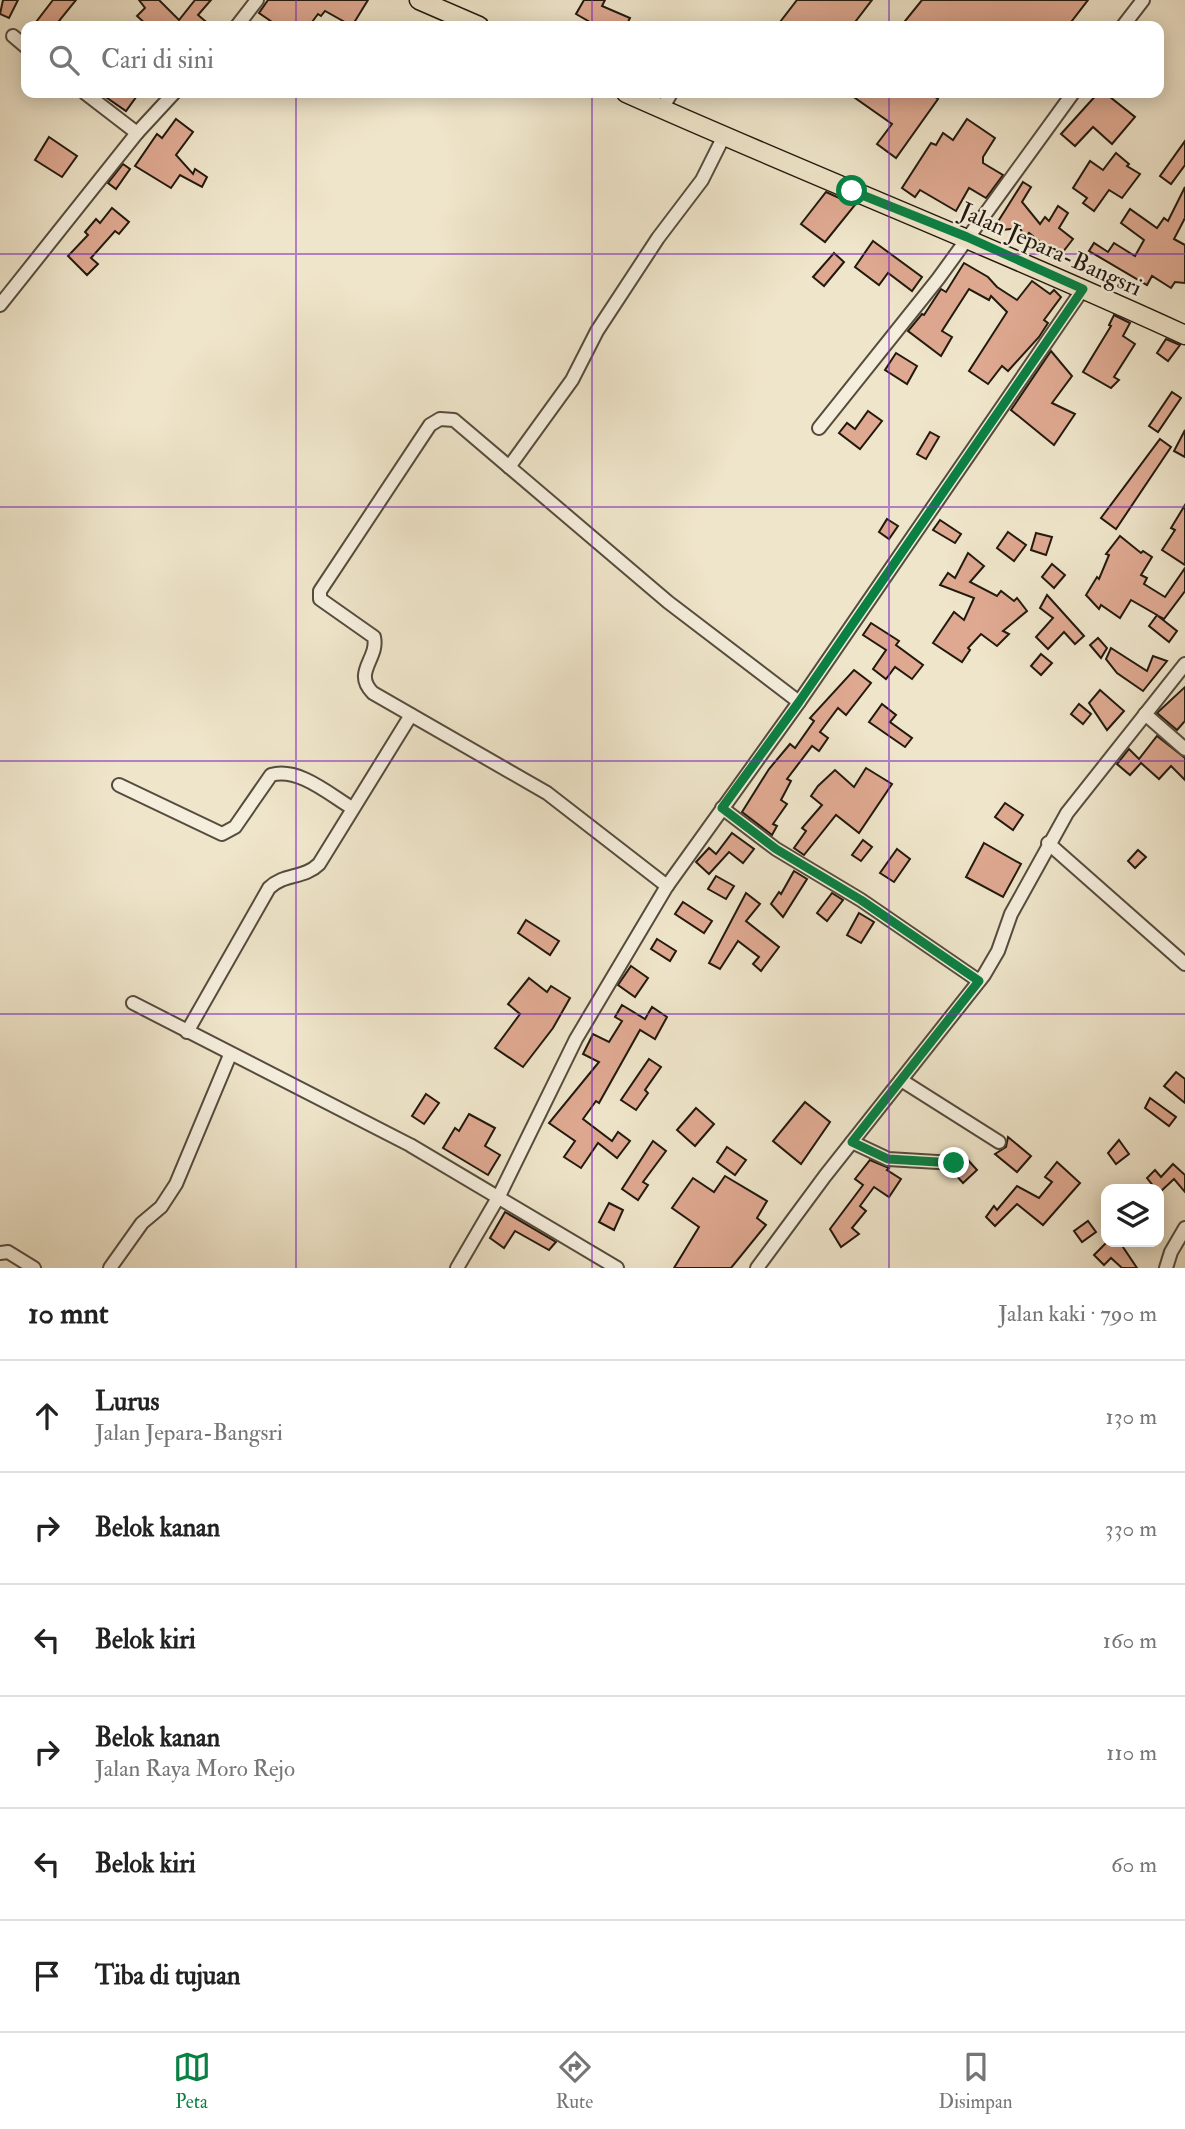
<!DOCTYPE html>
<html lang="id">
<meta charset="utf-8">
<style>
body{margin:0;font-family:"IM FELL Double Pica",serif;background:#f2f2f2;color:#222}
.controls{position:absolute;right:21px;bottom:21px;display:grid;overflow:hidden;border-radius:14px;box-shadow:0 4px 18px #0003}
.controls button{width:63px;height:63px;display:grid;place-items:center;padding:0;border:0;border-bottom:2px solid #e0e0e0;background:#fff;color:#222;font:35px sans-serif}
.stop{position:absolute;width:21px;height:21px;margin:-16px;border:5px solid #0b8043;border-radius:50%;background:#fff}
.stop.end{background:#0b8043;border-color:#fff;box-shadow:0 2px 7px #0008}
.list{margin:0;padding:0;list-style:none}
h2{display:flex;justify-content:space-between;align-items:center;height:91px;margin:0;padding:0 28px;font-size:30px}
h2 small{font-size:23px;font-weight:400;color:#767676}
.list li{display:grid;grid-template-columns:46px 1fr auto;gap:21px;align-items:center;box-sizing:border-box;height:112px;padding:0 28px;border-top:2px solid #e0e0e0}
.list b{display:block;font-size:26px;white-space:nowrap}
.list p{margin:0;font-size:23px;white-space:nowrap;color:#767676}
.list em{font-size:23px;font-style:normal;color:#767676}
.icon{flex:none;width:38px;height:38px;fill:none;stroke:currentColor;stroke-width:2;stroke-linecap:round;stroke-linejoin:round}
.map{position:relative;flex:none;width:1185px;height:1268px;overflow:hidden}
.search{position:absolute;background:#fff;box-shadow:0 4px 18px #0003;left:21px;right:21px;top:21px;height:77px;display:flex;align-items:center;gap:18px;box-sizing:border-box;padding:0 24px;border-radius:14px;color:#767676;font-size:26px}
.sheet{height:763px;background:#fff}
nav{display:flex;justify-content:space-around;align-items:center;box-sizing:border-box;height:98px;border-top:2px solid #e0e0e0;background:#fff;font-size:19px;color:#767676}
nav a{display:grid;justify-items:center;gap:4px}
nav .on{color:#0b8043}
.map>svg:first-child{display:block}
.building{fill:#dfa991;stroke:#22190e;stroke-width:2}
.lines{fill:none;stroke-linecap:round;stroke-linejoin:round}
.street-casing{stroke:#554c3d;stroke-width:16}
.primary-casing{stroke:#22190e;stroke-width:21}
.street{stroke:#f5eedd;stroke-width:12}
.primary{stroke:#efe5ca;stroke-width:18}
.route{stroke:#0b8043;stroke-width:9}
.grid{fill:none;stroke:#7b2cbf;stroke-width:2;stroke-opacity:0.55}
.labels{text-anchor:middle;stroke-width:5;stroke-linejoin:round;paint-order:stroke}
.street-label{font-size:24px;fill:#22190e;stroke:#f5eedd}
</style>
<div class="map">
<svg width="1185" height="1268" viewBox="0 0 1185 1268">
<rect width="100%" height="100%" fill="#efe5ca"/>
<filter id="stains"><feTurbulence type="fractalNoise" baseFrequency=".00286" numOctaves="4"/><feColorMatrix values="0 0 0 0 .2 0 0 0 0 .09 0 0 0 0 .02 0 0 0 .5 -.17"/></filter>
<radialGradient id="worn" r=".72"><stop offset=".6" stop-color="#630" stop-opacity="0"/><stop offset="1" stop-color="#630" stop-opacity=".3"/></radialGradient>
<g class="building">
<path d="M3,0h15l-9,18 -9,-4z"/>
<path d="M53,0h23l-21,26h-22z"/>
<path d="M139,0h20l20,20 16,-20h16l-13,15 13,11h-63l-11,-10 8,-8z"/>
<path d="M268,0h100l-16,26 -27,-15 -4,5 -3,-2 -9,12h-31l-19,-13z"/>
<path d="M584,0h21l-3,6 28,12 -4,8h-29l-21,-12z"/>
<path d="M797,0h75l-20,26h-75z"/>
<path d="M922,0h166l-20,26h-167z"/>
<path d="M100,93h39l-13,18z"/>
<path d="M848,93h81l9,6 -42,59 -19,-14 15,-20z"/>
<path d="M1098,93h7l30,24 -23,27 -19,-17 -18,19 -14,-12z"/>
<path d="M176,119l17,13 -17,23 17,19 2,-5 12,8 -5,10 -22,-12 -9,13 -36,-22 22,-32 5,4z"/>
<path d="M967,119l28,19 -12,19v6l20,12 -17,23 -17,-10 -13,23 -36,-21 -5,7 -13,-9 29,-45 5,2 7,-12 10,7z"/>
<path d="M49,137l28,19 -15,21 -27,-17z"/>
<path d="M1185,141v24l-14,19 -11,-8z"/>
<path d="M1116,153l13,11 -2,2 13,8 -18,24 -13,-8 -15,21 -11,-8 4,-5 -14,-10 17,-27 13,9z"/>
<path d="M123,164l7,5 -14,20 -8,-6z"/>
<path d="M1023,182l8,5 -9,15 18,22 5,-7 4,4 9,-15 10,7 -9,15 14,11 -14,18 -30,-24 -4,5 -5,-10 -28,3z"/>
<path d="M1185,187v31l-11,21 11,6v38l-10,-1 -4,6 -19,-12 -5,9 -58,-34 5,-8 14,9 6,-9 21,13 9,-16 -23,-17 9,-14 27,19 7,-10 4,3z"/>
<path d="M826,192l29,13 -30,37 -24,-18z"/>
<path d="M112,208l17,14 -10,12 -4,-3 -24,27 7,6 -11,11 -19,-19 20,-21 -3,-3 11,-13 4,4z"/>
<path d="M873,241l49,36 -10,14 -24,-18 -9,12 -24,-18z"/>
<path d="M834,253l10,9 -20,24 -11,-9z"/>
<path d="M964,263l24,14 9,10 20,13 15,-19 18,13 4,-4 7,7 -17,23 4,3 -9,14 -31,34 -6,-5 -14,18 -19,-13 38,-59 -16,-16 -2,4 -20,-11 -27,42 10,6 -11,19 -33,-25 14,-17 2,1 17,-26 5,3z"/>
<path d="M1114,315l16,8 -7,13 12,8 -21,33 5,3 -8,8 -28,-16 28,-46 -2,-1z"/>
<path d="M1166,339l14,6 -12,16 -11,-8z"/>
<path d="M1051,351l21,25 -20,27 23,11 -21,31 -43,-35z"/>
<path d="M896,353l21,13 -10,18 -22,-14z"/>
<path d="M1172,392l9,6 -23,34 -9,-6z"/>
<path d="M868,411l14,10 -22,28 -21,-16 8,-10 8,6z"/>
<path d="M1185,430v27l-11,-6z"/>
<path d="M930,432l9,5 -13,22 -9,-5z"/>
<path d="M1160,439l11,8 -55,82 -15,-11z"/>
<path d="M1185,505v60l-23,-15 13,-20 -4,-2z"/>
<path d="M887,519l11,7 -9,13 -10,-7z"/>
<path d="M940,520l21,14 -6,9 -22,-13z"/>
<path d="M1008,532l18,13 -12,16 -17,-13z"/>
<path d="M1036,533l16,4 -6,18 -15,-5z"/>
<path d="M1120,536l21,17 2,-2 9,6 -11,18 6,3 -3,6 21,13 20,-29v23l-21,28 -6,-3 19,15 -8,11 -20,-16 8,-11 -26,-15 -11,18 -19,-13 -2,4 -13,-14 11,-18 2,2 10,-24 -3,-1z"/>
<path d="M968,553l16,13 -14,16 27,14 4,-5 13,10 3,-3 10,13 -24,20 6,3 -12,12 -16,-12 -13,14 2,2 -8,12 -29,-19 21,-31 10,8 10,-22 -34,-13 8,-12 7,5z"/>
<path d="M1052,564l13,11 -11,13 -12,-11z"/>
<path d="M1047,595l37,41 -9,8 -11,-12 -16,17 -12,-12 17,-19 -13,-10z"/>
<path d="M871,623l28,18 -3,4 27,20 -11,14 -17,-12 -9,12 -13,-10 13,-19 -23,-15z"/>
<path d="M1098,638l9,10 -6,10 -11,-13z"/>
<path d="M1111,648l36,23 6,-15 14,5 -24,30 -26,-18 -11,-14z"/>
<path d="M1041,654l11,9 -11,12 -10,-9z"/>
<path d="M854,670l17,13 -25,32 -8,-7 -18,24 8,6 -9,13 -7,-5 -25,33 4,2 -10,19 6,4 -14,20 4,2 -5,9 -30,-23 27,-43 21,-25 5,4 19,-27 -4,-3z"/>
<path d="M1185,687v34l-8,9 -20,-17z"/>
<path d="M1100,690l24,21 -17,19 -18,-27z"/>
<path d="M882,704l14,11 -6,7 22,16 -7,9 -36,-25z"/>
<path d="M1079,704l12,10 -8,10 -12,-10z"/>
<path d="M1157,736l28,22v22l-14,-14 -12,13 -18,-16 -11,12 -13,-11 12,-15 10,10z"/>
<path d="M866,768l26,16 -33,49 -23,-18 -32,40 -10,-7 12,-17 -4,-3 20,-23 -11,-9 7,-10 17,-16 19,17z"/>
<path d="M1005,803l18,12 -10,15 -18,-13z"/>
<path d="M732,833l22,16 -11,14 -14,-11 -20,22 -13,-12 13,-14 7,6z"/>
<path d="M863,840l9,7 -11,14 -9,-6z"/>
<path d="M984,843l37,21 -18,33 -37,-20z"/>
<path d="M897,849l13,10 -16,23 -14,-9z"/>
<path d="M1138,850l8,7 -11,11 -7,-7z"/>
<path d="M794,871l13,8 -24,38 -12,-13 8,-12 2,2z"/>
<path d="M716,876l18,10 -8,13 -18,-10z"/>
<path d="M746,893l14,11 -14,17 33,26 -18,24 -8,-7 6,-7 -21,-16 -18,28 -11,-6z"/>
<path d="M832,893l11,7 -16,21 -10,-8z"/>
<path d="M683,902l29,19 -8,12 -29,-19z"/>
<path d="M859,913l15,9 -13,21 -14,-8z"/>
<path d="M526,920l33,21 -9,14 -32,-22z"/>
<path d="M657,939l19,12 -6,10 -19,-12z"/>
<path d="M631,966l17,12 -13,19 -17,-12z"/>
<path d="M529,978l18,14 4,-6 19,12 -17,30 -30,39 -28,-19 25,-34 -12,-10z"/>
<path d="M622,1005l23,14 7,-12 15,10 -12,22 -15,-9 -41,73 -3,-2 -13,18 29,22 6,-9 12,9 -13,17 -19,-15 -17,25 -17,-11 11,-16 -26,-18 50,-61 -16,-8 10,-20 16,8 13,-21 -7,-4z"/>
<path d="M649,1059l12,8 -16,23 3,3 -12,17 -15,-10z"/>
<path d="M1176,1072l9,7v24l-21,-17z"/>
<path d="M426,1094l13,9 -15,21 -12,-8z"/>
<path d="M1150,1098l26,19 -7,9 -24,-18z"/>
<path d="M805,1102l25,20 -29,42 -28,-23z"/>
<path d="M696,1108l18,16 -19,22 -18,-16z"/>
<path d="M469,1114l26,14 -10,18 15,9 -12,20 -45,-27 12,-20 4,3z"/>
<path d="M1008,1137l23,19 -14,16 -22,-18 11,-7z"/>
<path d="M1119,1140l10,14 -13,10 -8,-11z"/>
<path d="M653,1141l13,10 -23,31 5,3 -10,15 -16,-11z"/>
<path d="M727,1147l19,13 -11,15 -18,-13z"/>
<path d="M967,1159l10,11 -14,13 -10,-11 5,-2z"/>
<path d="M870,1160l19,8 -2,2 14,9 -12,18 -15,-10 -14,19 6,5 -14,17 7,6 -18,13 -11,-18 33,-44 -8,-6z"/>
<path d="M1057,1162l23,21 -37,42 -26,-21 -22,22 -9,-9 8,-11 3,4 20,-24 22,12 13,-16 -7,-5z"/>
<path d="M1173,1164l12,11v17l-11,-13 -15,14 -12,-15 8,-8 6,7z"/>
<path d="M725,1176l42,25 -10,17 9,7 -35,43h-57l25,-41 -27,-19 21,-30 21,14z"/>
<path d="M609,1203l14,7 -9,20 -15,-8z"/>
<path d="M505,1212l51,30 -7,8 -34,-19 -11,17 -14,-10z"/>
<path d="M1088,1221l8,11 -14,10 -8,-11z"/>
<path d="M1107,1242h20l-4,5 14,21h-15l-11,-10 -7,7 -10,-10z"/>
</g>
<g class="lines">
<g class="street-casing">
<g id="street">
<path d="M237,26l20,-26"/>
<path d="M1123,26l20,-26"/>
<path d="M13,36l13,11"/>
<path d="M85,93l52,40"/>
<path d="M662,109l9,-16"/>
<path d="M0,305l137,-172 37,-40"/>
<path d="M819,428l119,-149 135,-186"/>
<path d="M509,467l63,-87 25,-49 61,-93 44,-58 22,-44"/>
<path d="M1145,714l40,35"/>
<path d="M119,785l103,49 13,-7 36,-52c28,-8 59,20 81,33"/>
<path d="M722,808l54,41 85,51 118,81"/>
<path d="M1048,843l137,121"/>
<path d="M667,886l-120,-93 -174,-100c-21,-21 6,-34 1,-56l-54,-38v-8l110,-166 10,-6 14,1 214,182 131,100"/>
<path d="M133,1003l277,142 207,123"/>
<path d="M187,1032l82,-144c15,-15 35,-9 50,-24l92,-149"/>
<path d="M901,1080l98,62"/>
<path d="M852,1142l36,17 66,4"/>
<path d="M0,1253l8,-1 26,16"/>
<path d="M110,1268l32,-45 19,-16 15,-23 54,-129"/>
<path d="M457,1268l42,-72 77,-157 91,-153 132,-184 284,-413"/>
<path d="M757,1268l68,-92 159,-201 14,-24 13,-37 56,-101 118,-149"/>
<path d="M1166,1268l5,-16 14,-24"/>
</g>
</g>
<g class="primary-casing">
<g id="primary">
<path d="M419,0l60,26"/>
<path d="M626,93c186,83 375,157 559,242"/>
</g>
</g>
<use href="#street" class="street"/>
<use href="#primary" class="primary"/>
</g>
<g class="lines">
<path class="route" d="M852,191l115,46 116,52 -284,413 -77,106 54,41 85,51 118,81 -127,161 36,17 66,4"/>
</g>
<path class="grid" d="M296,0v26M592,0v26M889,0v26M296,93v1175M592,93v1175M889,93v1175M0,254h1185M0,507h1185M0,761h1185M0,1014h1185"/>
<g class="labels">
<g class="street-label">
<text transform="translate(1051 249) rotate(24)" y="8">Jalan Jepara-Bangsri</text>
</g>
</g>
<rect width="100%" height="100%" filter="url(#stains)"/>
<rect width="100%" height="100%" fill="url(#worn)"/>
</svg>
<div class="controls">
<button><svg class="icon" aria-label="layers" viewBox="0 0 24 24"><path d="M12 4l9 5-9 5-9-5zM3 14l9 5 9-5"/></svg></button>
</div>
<div class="stop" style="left:852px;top:191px"></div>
<div class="stop end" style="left:954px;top:1163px"></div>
<div class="search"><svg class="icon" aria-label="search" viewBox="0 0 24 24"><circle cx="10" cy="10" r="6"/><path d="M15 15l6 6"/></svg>Cari di sini</div>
</div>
<section class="sheet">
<h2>10 mnt<small>Jalan kaki · 790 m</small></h2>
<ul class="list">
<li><svg class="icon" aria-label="ahead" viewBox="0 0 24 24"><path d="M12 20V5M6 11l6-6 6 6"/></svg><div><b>Lurus</b><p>Jalan Jepara-Bangsri</p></div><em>130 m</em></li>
<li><svg class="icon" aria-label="right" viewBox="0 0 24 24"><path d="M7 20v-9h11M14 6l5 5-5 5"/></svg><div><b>Belok kanan</b></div><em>330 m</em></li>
<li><svg class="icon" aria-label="left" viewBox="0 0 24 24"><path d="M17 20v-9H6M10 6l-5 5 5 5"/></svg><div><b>Belok kiri</b></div><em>160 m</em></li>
<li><svg class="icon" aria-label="right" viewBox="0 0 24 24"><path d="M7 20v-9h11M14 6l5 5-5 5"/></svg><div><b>Belok kanan</b><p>Jalan Raya Moro Rejo</p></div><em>110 m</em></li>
<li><svg class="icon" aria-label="left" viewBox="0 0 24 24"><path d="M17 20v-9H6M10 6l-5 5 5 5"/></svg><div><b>Belok kiri</b></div><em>60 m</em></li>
<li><svg class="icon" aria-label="arrive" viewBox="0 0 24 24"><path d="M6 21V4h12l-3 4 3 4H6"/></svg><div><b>Tiba di tujuan</b></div></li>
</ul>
</section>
<nav>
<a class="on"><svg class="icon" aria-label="map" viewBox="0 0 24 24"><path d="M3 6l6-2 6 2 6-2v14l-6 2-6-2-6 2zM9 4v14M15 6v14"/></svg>Peta</a>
<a><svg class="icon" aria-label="directions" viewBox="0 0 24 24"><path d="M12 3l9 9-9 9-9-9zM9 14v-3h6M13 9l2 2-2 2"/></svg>Rute</a>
<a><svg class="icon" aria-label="saved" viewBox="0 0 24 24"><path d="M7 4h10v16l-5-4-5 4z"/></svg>Disimpan</a>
</nav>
